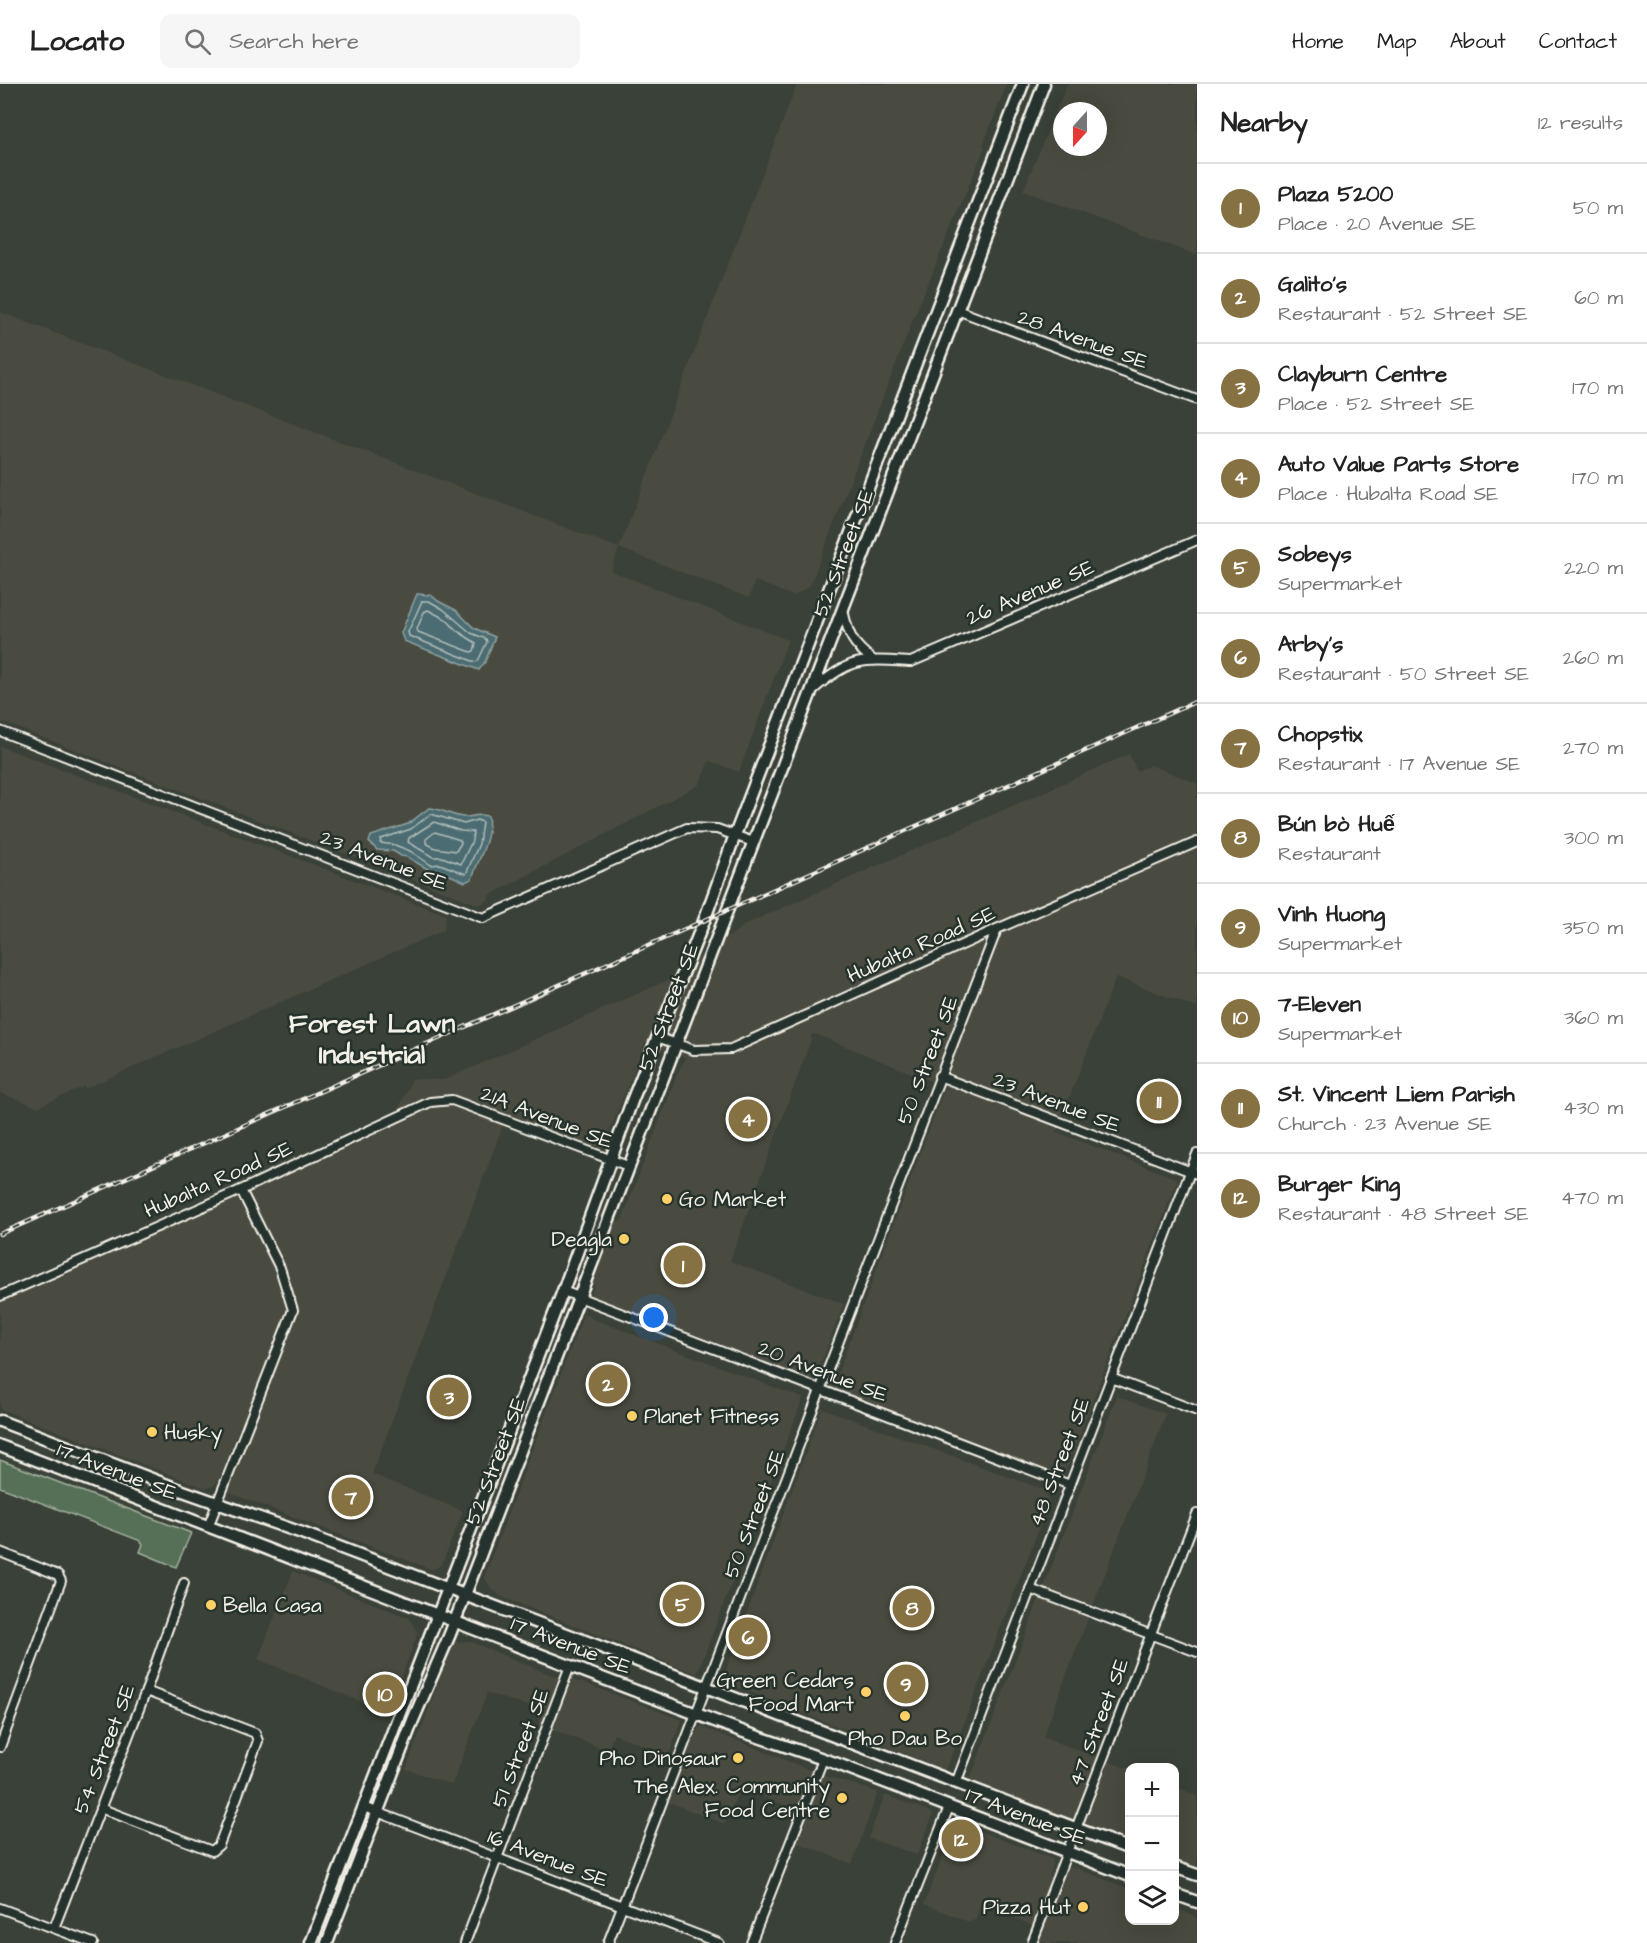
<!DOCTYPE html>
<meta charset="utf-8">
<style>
body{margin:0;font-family:"Architects Daughter",sans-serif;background:#f6f6f6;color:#222}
.controls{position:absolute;right:18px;bottom:18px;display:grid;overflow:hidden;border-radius:12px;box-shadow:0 6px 24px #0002}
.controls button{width:54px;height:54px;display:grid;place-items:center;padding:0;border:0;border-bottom:2px solid #e0e0e0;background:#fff;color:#222;font:30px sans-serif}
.compass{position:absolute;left:1053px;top:18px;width:54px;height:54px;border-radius:50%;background:#fff;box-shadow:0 6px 24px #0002;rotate:201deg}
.you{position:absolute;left:654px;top:1234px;width:21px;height:21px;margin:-15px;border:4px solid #fff;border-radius:50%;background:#1a73e8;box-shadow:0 0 0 9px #1a73e833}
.badge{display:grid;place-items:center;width:39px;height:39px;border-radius:50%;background:#857141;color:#fff;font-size:20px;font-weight:700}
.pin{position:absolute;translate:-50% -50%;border:3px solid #fff;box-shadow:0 2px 6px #0006}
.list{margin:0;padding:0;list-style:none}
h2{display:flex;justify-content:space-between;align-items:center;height:78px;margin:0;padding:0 24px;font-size:26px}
h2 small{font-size:20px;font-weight:400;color:#767676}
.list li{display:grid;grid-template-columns:39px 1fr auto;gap:18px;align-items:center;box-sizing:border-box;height:90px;padding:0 24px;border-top:2px solid #e0e0e0}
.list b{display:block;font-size:22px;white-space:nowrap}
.list p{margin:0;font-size:20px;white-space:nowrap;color:#767676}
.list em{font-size:20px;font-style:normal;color:#767676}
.icon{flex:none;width:33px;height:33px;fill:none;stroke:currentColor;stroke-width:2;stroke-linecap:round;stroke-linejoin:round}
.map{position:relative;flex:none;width:1197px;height:1859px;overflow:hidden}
header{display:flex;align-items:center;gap:36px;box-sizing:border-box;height:84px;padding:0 30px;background:#fff;border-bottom:2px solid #e0e0e0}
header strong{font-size:28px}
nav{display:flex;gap:33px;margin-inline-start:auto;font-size:21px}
.search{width:420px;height:54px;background:#f6f6f6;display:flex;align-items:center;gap:15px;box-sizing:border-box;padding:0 21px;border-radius:12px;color:#767676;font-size:22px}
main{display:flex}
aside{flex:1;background:#fff}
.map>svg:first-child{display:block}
.built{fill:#484b3f;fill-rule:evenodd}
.green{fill:#557056;stroke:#a4b09f;stroke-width:1.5}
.water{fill:#4b6c72;stroke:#8fa1a1;stroke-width:1.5}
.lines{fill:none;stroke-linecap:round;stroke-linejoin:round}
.shore{stroke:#b0bcb9;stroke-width:1.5}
.street-casing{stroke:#f4f1e8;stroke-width:12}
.secondary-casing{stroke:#f4f1e8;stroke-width:15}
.street{stroke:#26332d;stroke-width:8}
.secondary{stroke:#26332d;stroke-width:10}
.rail-casing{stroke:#f4f1e8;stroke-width:4.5}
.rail{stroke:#26332d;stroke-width:2;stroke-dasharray:7;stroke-linecap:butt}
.poi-dot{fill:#ffd166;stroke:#26332d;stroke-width:2}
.labels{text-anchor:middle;stroke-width:5;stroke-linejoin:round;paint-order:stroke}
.street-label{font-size:21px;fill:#f4f1e8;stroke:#26332d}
.poi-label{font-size:21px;fill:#f4f1e8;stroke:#26332d;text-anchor:end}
.district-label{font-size:27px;font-weight:bold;fill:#f4f1e8;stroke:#26332d}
</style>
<header>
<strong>Locato</strong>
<div class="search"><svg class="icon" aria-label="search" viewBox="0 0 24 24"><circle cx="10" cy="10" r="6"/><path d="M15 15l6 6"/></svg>Search here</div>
<nav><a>Home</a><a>Map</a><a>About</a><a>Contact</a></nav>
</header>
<main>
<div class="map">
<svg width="1197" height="1859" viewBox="0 0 1197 1859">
<rect width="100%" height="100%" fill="#3a4138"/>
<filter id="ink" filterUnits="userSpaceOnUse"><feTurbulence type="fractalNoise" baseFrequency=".0167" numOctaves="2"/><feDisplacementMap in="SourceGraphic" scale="12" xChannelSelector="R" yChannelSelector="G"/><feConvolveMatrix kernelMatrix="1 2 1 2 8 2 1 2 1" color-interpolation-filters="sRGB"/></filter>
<g filter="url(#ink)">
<g class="built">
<path d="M797,0h210l-24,61 2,2 -71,170 -104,269 -17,10 -38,-15 -6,17 -130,-50 -8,23 177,69 -49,132 -30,-11 -10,24 -209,110 -3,6 -8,4 -479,-184v-409l619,236z"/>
<path d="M1067,0h130v171l-174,-64zM1062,27h36v36h-36z"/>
<path d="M0,662l446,169 -2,15 -360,159 1,-3 -47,21 -38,-14z"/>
<path d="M1129,670l8,17 13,-6 47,18v225l-81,-31 -60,155 122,47 -114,297 -232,-88 113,-301 -130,-53 -4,1v5l-81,221 114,43 -30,77 -115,-38 -110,-43 5,-13 -1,-7 23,-59 5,1 57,-150 8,-14 -41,-15 -44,110 -96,-33 -133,354 91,37 -21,53 -9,6 -203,-77v-6l22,-57 -11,-6 -22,55 -5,7 -9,2 -205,-79v-113l395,-179 17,-38 32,1 226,-101 76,-55z"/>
<path d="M584,1229l9,6 210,79 -106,276 -195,-77 -11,-9 -7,-11z"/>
<path d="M1117,1312l49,18 -123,323 86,32v73l-159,-63z"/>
<path d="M822,1324l223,82 4,12 -103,268 -224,-89z"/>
<path d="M293,1487l116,47 9,15 -30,80 -130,-54z"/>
<path d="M469,1557l85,35 30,7 98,37 -13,35 -55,-21 -7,16 -69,-25 5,-14 -56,-18 -35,92 -46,-16 48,-127z"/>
<path d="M700,1642l128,51 50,15 -26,72 -61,-24 10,-29 -61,-23 -15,36 -62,-24z"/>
<path d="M1175,1702l22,10v71l-22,-8z"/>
<path d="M885,1711l46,17 2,3 -16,40 -49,-17z"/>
<path d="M956,1738l97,37 -12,62 26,-54 12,2 50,20 1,31h44l1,-13 22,11v25h-165l6,-15 -57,-24 -6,16 -6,2 -45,-18z"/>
</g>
<path class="green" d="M0,1376l191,73 -15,34 -36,-15 3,-8 -2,-3 -141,-54z"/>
<g class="water">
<path d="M417,510l14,1 7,6 18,9 18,18 21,9 -10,25 -6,8 -75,-29 -3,-8z"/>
<path d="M429,724c12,0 22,8 34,9 10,1 12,-4 25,-1 4,22 -10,43 -16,63l-7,3 -26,-12 -8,1 -24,-14 -6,-1 -8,-5 -16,-1 -8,-8 2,-6 37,-12z"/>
</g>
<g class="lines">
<g class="shore">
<path d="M422,517h7l14,8 28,24 15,6 1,3 -9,19 -3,1 -66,-26 -1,-4z"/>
<path d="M428,526l19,10 9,10 20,13 -2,8 -3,1 -53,-20 -1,-3 7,-17z"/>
<path d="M431,730l33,10 13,-4 5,2 -3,22 -13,30 -26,-10 -9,1 -21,-14 -15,-6 -15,-2 1,-4 30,-10z"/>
<path d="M434,738l27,9 12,1 -1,9 -11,23 -19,-7h-9l-25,-15 1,-4z"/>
<path d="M435,748l25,8 1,3 -5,8 -21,-3 -9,-5v-4z"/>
</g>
<g class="street-casing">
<g id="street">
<path d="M957,226l240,90"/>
<path d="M843,525c5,26 9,35 30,51"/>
<path d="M813,606c37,-33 50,-31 98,-28l286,-122"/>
<path d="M0,647l483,187 204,-90 30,1 36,13"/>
<path d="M657,953l37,13 37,-1 266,-120 200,-87"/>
<path d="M939,992l258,98"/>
<path d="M563,1207l507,194"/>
<path d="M0,1212l241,-106 189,-88 22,-2 176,66"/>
<path d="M1111,1294l86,33"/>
<path d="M208,1443l85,-217 -13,-42 -39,-78"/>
<path d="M0,1468l58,23 3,6 -61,166"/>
<path d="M1030,1505l167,63"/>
<path d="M956,1699l241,-629"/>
<path d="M364,1723l355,136"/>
<path d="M100,1724l112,43 7,-6 39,-104 -3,-8 -109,-42"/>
<path d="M0,1824l93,35"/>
<path d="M54,1844l92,-237 38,-108"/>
<path d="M465,1859l105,-277"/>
<path d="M608,1859l389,-1014"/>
<path d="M751,1859l72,-184"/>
<path d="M895,1859l54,-136"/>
<path d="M1032,1859l165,-429"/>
</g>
</g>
<g class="secondary-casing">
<g id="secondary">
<path d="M0,1337l183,70 119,42 828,316"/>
<path d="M0,1362l570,220 174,66 91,31 295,113"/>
<path d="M1174,1783l23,8"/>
<path d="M1174,1810l23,8"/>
<path d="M311,1859l252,-652 69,-190 72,-180 31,-86 288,-751"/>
<path d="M327,1859l86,-223 37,-86 594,-1550"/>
</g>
</g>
<use href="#street" class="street"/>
<use href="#secondary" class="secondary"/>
<g class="rail-casing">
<path id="rail" d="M0,1150l1197,-533"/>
</g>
<use href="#rail" class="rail"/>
</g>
</g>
<g class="poi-dot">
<circle cx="667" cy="1115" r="6"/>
<circle cx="624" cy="1155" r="6"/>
<circle cx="632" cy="1332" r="6"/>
<circle cx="152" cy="1348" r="6"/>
<circle cx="211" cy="1521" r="6"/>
<circle cx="866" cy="1608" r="6"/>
<circle cx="905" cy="1632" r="6"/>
<circle cx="738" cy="1674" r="6"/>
<circle cx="842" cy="1714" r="6"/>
<circle cx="1083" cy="1823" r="6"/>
</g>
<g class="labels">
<g class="street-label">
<text transform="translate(1083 255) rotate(20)" y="7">28 Avenue SE</text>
<text transform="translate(843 469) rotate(-69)" y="7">52 Street SE</text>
<text transform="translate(1030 508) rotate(-23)" y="7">26 Avenue SE</text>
<text transform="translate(384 776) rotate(21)" y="7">23 Avenue SE</text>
<text transform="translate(921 860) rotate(-24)" y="7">Hubalta Road SE</text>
<text transform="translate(668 923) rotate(-69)" y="7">52 Street SE</text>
<text transform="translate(927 976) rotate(-69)" y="7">50 Street SE</text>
<text transform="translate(1057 1018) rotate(21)" y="7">23 Avenue SE</text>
<text transform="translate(547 1033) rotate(21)" y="7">21A Avenue SE</text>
<text transform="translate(218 1095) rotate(-24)" y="7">Hubalta Road SE</text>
<text transform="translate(823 1287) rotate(21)" y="7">20 Avenue SE</text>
<text transform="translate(495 1377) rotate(-69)" y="7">52 Street SE</text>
<text transform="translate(1059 1378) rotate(-69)" y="7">48 Street SE</text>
<text transform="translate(117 1387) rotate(21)" y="7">17 Avenue SE</text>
<text transform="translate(754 1430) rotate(-69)" y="7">50 Street SE</text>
<text transform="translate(571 1561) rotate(21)" y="7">17 Avenue SE</text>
<text transform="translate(1098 1638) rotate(-69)" y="7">47 Street SE</text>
<text transform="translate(520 1664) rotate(-69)" y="7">51 Street SE</text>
<text transform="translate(104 1665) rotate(-69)" y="7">54 Street SE</text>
<text transform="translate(1026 1732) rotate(21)" y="7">17 Avenue SE</text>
<text transform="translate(548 1774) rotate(21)" y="7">16 Avenue SE</text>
</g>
<g class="poi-label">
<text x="679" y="1122" text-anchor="start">Go Market</text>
<text x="612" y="1162">Deagla</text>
<text x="644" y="1339" text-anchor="start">Planet Fitness</text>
<text x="164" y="1355" text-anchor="start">Husky</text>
<text x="223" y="1528" text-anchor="start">Bella Casa</text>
<text x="854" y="1603">Green Cedars<tspan x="854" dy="24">Food Mart</tspan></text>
<text x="905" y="1661" text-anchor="middle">Pho Dau Bo</text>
<text x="726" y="1681">Pho Dinosaur</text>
<text x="830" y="1709">The Alex. Community<tspan x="830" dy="24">Food Centre</tspan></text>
<text x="1071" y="1830">Pizza Hut</text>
</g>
<g class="district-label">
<text x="372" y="948">Forest Lawn<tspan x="372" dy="31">Industrial</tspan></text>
</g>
</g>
</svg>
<div class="controls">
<button>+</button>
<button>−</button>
<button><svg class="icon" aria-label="layers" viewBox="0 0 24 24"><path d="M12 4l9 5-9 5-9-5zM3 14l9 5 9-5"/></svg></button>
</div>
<svg class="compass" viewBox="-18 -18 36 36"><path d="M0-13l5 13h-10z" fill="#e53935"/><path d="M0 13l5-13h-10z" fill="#767676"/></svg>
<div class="you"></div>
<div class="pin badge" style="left:683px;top:1181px">1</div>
<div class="pin badge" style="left:608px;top:1300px">2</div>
<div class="pin badge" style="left:449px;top:1313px">3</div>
<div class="pin badge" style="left:748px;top:1035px">4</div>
<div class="pin badge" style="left:682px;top:1520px">5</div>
<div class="pin badge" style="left:748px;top:1553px">6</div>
<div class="pin badge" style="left:351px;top:1413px">7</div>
<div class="pin badge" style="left:912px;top:1524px">8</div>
<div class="pin badge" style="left:906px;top:1600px">9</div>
<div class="pin badge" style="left:385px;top:1610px">10</div>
<div class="pin badge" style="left:1159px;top:1017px">11</div>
<div class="pin badge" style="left:961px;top:1755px">12</div>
</div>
<aside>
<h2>Nearby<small>12 results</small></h2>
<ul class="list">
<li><span class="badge">1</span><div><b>Plaza 5200</b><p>Place · 20 Avenue SE</p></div><em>50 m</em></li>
<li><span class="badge">2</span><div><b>Galito's</b><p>Restaurant · 52 Street SE</p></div><em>60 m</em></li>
<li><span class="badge">3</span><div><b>Clayburn Centre</b><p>Place · 52 Street SE</p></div><em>170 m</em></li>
<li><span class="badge">4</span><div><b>Auto Value Parts Store</b><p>Place · Hubalta Road SE</p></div><em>170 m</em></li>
<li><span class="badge">5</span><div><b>Sobeys</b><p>Supermarket</p></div><em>220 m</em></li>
<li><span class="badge">6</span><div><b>Arby's</b><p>Restaurant · 50 Street SE</p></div><em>260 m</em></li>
<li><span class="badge">7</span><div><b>Chopstix</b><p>Restaurant · 17 Avenue SE</p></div><em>270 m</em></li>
<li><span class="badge">8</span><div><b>Bún bò Huế</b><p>Restaurant</p></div><em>300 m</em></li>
<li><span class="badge">9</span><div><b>Vinh Huong</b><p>Supermarket</p></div><em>350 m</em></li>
<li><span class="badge">10</span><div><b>7-Eleven</b><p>Supermarket</p></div><em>360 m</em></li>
<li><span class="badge">11</span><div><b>St. Vincent Liem Parish</b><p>Church · 23 Avenue SE</p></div><em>430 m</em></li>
<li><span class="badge">12</span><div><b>Burger King</b><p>Restaurant · 48 Street SE</p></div><em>470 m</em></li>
</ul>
</aside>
</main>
